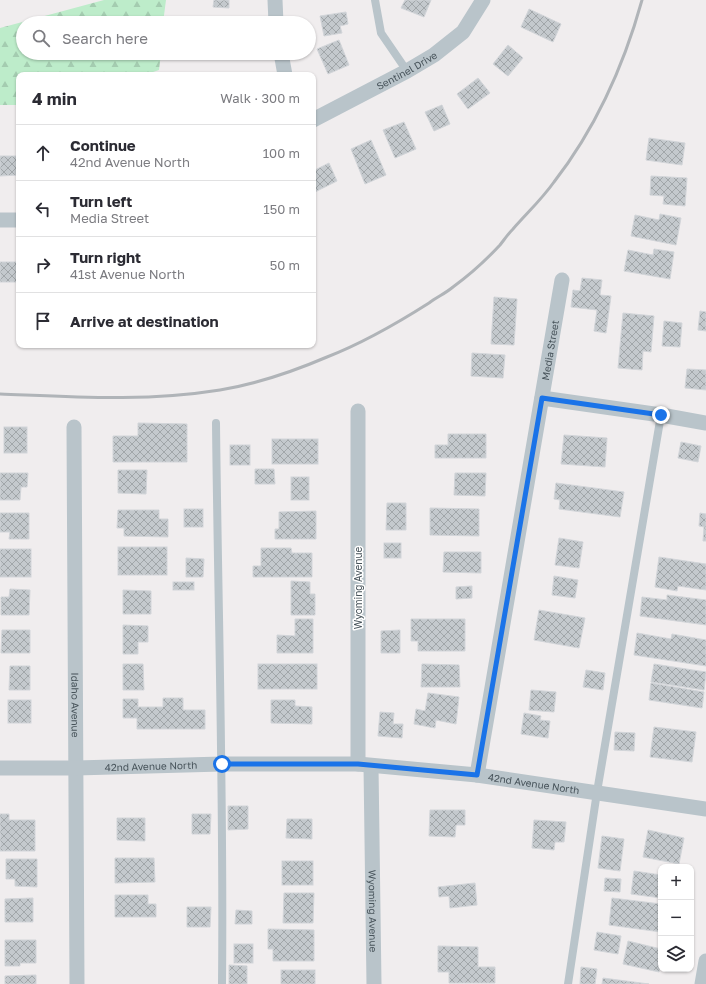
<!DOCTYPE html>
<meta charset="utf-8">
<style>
body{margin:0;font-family:"Golos Text",sans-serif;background:#f2f2f3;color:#2b2b33}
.controls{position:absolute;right:12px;bottom:12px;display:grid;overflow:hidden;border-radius:8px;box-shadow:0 1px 3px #0004}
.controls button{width:36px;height:36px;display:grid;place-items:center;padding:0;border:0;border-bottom:1px solid #e1e1e2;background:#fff;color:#2b2b33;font:20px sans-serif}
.stop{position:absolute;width:12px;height:12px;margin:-9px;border:3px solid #1a73e8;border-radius:50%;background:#fff}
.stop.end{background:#1a73e8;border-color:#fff;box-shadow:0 1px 4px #0008}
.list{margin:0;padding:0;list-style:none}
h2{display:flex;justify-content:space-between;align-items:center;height:52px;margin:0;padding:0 16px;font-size:17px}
h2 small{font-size:13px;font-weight:400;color:#7c7c81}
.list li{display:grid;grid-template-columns:26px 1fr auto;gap:12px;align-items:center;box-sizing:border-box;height:56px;padding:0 16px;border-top:1px solid #e1e1e2}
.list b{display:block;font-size:15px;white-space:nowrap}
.list p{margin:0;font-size:13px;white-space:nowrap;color:#7c7c81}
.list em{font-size:13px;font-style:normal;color:#7c7c81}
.icon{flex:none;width:22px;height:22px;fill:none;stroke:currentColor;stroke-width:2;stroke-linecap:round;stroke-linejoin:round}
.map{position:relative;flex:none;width:706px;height:984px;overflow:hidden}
.search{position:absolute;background:#fff;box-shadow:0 1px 3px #0004;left:16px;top:16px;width:300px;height:44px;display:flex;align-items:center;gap:10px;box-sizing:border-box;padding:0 14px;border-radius:22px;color:#7c7c81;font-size:15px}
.panel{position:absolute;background:#fff;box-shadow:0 1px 3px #0004;left:16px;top:72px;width:300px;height:276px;border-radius:8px}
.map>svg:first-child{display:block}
.forest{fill:url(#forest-firs)}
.building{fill:url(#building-cross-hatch);stroke:#d2d5d9}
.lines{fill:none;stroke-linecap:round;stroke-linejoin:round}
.lane{stroke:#b9c4ca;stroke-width:8}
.street{stroke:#b9c4ca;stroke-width:15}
.rail{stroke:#b0b4b8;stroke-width:3}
.route{stroke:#1a73e8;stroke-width:5}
.labels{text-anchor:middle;stroke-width:3;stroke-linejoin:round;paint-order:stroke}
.street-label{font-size:10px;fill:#47535a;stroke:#fff}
</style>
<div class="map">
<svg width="706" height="984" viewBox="0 0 706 984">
<defs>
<pattern id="forest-firs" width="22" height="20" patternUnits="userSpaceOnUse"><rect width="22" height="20" fill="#bdecca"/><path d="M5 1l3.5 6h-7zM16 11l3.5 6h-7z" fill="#a4ccb0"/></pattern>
<pattern id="building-cross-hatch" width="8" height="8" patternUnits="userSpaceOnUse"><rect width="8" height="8" fill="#c4c9cd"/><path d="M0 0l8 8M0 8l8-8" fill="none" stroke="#a1a6a9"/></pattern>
</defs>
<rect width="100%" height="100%" fill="#f0edee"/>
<path class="forest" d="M104,0h62l-3,23h-140v30h138l-2,17 -15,5h-125v30h-19v-77z"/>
<g class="building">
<path d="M214,0h15v8l-16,-1z"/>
<path d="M405,0h26l-7,17 -23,-9z"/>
<path d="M529,9l32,15 -8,18 -32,-15z"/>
<path d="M346,12l2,12 -8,2 2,7 -18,3 -4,-20z"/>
<path d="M339,40l10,25 -21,9 -11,-25z"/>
<path d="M508,45l15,13 -15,18 -15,-12z"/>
<path d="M203,53h30v2l-29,2z"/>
<path d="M478,78l12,15 -22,16 -11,-15z"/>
<path d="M442,105l8,19 -16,7 -9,-19z"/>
<path d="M404,122l12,27 -21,9 -12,-28z"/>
<path d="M649,138l36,5 -3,22 -36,-5z"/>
<path d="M371,140l15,35 -21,9 -14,-35z"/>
<path d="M0,156h19v19l-19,1z"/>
<path d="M329,163l8,18 -24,12v-22z"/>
<path d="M651,176l36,2 -2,28 -22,-2 1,-8 -14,-1z"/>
<path d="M660,214l21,4 -5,27 -45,-9 4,-21 24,5z"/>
<path d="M654,249l20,3 -4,27 -46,-8 4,-21 25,5z"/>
<rect x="0" y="262" width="19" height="20"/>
<path d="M582,278l20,2 -2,15 11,1 -5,37 -12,-2 3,-21 -26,-3 2,-17 7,1z"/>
<path d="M494,297l23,2 -3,46 -23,-1z"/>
<path d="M700,311l6,1v19l-8,-1z"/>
<path d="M623,313l31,3 -3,36 -8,-1 -1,19 -24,-2z"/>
<path d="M664,321l18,2 -2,24 -18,-1z"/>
<path d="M472,353l33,2 -2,23 -32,-2z"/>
<path d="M687,369l19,1v20l-21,-2z"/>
<path d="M138,423l49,1v38h-74v-26h25z"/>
<rect x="4" y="427" width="23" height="26"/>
<path d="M448,434h38v24h-51v-13h13z"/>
<path d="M564,435l43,3 -2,29 -44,-3z"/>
<rect x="272" y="439" width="46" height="25"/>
<path d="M681,442l20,4 -3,16 -20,-4z"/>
<rect x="230" y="445" width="20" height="20"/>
<path d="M255,469h19l1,15h-20z"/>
<path d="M118,470h29l-1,24 -28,-1z"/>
<path d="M0,473h28l-1,14h-6l-1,13h-20z"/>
<path d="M455,473h31l-1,23 -31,-1z"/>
<rect x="291" y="477" width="18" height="23"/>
<path d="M556,483l68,9 -4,25 -61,-8 1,-9 -6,-1z"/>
<path d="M387,503h19v27h-20z"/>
<path d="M430,508l49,1v27l-49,-1z"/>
<rect x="184" y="509" width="19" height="18"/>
<path d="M118,510h41v9h9v18l-44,-1v-8h-7z"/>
<path d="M316,511v28h-41v-10h4v-17z"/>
<path d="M0,513h29v26h-20l1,-7h-10z"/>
<path d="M700,513l6,1v27h-3l1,-14 -5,-1z"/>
<path d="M559,538l24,4 -4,26 -24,-3z"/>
<rect x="384" y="543" width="17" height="15"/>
<rect x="118" y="547" width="49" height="28"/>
<path d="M261,548h30l1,5h20v24h-59v-11h8z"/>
<rect x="0" y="549" width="31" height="28"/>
<path d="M444,552h37v21l-38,-1z"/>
<path d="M659,557l47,7v26l-28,-4 -1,5 -22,-4z"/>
<path d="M186,558l18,1 -1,18h-17z"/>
<path d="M554,576l24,4 -3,18 -23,-3z"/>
<path d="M291,581l19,1v12h5v21h-24z"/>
<rect x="173" y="582" width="21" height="8"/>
<path d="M472,586v12l-16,1v-12z"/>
<path d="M10,589l20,1 -1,25h-28v-18h8z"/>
<path d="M123,590l28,1v23h-28z"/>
<path d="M667,595l39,5v25l-66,-9 2,-19 25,3z"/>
<path d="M539,610l46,8 -6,30 -45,-8z"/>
<path d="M295,619h18v34h-36v-18l18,1z"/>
<path d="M411,619h54v32h-47v-10h-7z"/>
<path d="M123,625l25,1v16h-10v12h-15z"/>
<path d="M2,630h28v23h-29z"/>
<path d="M400,630v23h-19v-22z"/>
<path d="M637,633l34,6 1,-5 34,6v26l-72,-11z"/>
<path d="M123,664h20l1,26h-21z"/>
<rect x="258" y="664" width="59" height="25"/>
<path d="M422,664l37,1 1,22h-39z"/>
<path d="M654,664l52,8 -2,18 -53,-8z"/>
<path d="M10,666h20v24h-21z"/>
<path d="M586,670l19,3 -2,17 -20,-3z"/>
<path d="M651,683l53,9 -2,16 -53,-8z"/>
<path d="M531,690l25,2 -2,20 -25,-2z"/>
<path d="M428,693l31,4 -3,27 -20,-4 -1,8 -21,-4 2,-15 9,2z"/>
<path d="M163,698h20v12h22v19h-68v-11h-14v-19h15v8h25z"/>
<rect x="8" y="700" width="23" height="23"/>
<path d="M271,700h24v6l17,1v17l-41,-1z"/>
<path d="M380,712l14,1 -1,11h10l-1,14 -24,-2z"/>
<path d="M524,713l17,3 -1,4 10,1 -2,17 -27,-4z"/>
<path d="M654,727l42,5 -4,30 -42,-5z"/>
<path d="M615,732l20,1 -1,18 -20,-1z"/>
<path d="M228,806h20v23l-20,1z"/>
<path d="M430,810h35v15h-9l-1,12 -26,-1z"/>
<path d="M0,814h9v6h26v31h-35z"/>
<path d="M192,814h19l-1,20h-18z"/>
<path d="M117,818h28v23l-28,-1z"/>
<path d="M287,819h25v20l-26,-1z"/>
<path d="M534,820l32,2 -2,20h-9l-1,8 -22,-2z"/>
<path d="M648,830l36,8 -5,26 -36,-7z"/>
<path d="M602,836l22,3 -4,32 -22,-3z"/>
<path d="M115,858h39l1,24 -40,1z"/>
<path d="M6,859h31v28l-22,-1v-7h-9z"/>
<rect x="282" y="861" width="31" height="24"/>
<path d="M634,871l27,4v23l-30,-4z"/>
<path d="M605,878l16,1 -1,13 -16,-1z"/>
<path d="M475,883l2,22 -27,3 -1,-12 -10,1 -1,-10z"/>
<path d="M284,893h30l-1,30h-30z"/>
<path d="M115,895h33v9h8v13h-41z"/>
<path d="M33,898v24h-28v-23z"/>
<path d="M612,898l49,6v28l-52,-7z"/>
<path d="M187,907h24l-1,20h-23z"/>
<path d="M236,910l16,1v13h-17z"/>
<path d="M268,929l46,1v31h-41v-12h-5z"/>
<path d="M597,932l24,4 -3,18 -24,-4z"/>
<path d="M5,940h31v23h-16v3h-15z"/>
<path d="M628,941l33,8v13l-2,10 -36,-8z"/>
<rect x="234" y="944" width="19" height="19"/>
<path d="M438,946l40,1v20h17v16h-46v-11h-11z"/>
<path d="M229,965l18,1v18h-18z"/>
<path d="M581,967l16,2 -2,15h-15z"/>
<rect x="281" y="970" width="34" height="14"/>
<path d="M36,975v9h-31v-8z"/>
<path d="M603,978l46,6h-47z"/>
</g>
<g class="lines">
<g class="lane">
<path d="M375,0l6,33 26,38"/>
<path d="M216,423c2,187 8,374 6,561"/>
<path d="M568,984l29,-192 64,-377"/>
</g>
<g class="street">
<path d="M275,0l1,23"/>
<path d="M281,53l4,22"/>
<path id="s1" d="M313,120l94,-49 27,-16 29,-23 20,-32"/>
<path d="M0,220h19"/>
<path d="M542,398l119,17 45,8"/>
<path id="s2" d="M74,427l3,557"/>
<path d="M358,764v-353"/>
<path id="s3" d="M371,766l3,218"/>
<path id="s4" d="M0,768h76l146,-4h136l119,11 229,34"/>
<path id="s5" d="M477,775l85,-495"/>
<path d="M702,984l4,-23"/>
</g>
<path class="rail" d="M0,394c75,3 145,8 220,-4 36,-6 72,-18 107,-33 36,-14 69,-33 102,-54 8,-6 17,-10 24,-16 15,-11 34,-28 47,-42 4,-5 8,-11 13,-16 14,-16 29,-30 41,-47 41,-53 70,-117 88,-182"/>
</g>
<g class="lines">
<path class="route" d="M222,764h136l119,11 65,-377 119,17"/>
</g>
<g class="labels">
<g class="street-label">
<text dy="4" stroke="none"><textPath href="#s1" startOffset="106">Sentinel Drive</textPath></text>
<text dy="4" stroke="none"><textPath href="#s5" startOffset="431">Media Street</textPath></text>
<text transform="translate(358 588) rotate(-90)" y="4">Wyoming Avenue</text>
<text dy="4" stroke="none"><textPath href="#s2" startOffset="278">Idaho Avenue</textPath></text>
<text dy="4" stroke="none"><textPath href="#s4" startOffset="151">42nd Avenue North</textPath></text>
<text dy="4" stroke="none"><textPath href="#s4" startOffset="535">42nd Avenue North</textPath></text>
<text dy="4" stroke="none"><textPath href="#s3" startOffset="145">Wyoming Avenue</textPath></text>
</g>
</g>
</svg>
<div class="controls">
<button>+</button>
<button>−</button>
<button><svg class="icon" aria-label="layers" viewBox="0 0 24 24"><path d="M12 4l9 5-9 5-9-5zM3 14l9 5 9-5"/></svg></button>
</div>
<div class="stop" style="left:222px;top:764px"></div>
<div class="stop end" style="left:661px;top:415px"></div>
<div class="search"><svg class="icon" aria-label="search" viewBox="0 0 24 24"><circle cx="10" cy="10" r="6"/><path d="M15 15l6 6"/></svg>Search here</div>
<section class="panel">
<h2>4 min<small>Walk · 300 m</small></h2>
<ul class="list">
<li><svg class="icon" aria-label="ahead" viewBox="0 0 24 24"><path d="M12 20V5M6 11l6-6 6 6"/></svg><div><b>Continue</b><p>42nd Avenue North</p></div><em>100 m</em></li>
<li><svg class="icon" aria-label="left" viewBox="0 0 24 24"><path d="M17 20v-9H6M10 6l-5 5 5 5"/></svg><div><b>Turn left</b><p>Media Street</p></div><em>150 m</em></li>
<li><svg class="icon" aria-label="right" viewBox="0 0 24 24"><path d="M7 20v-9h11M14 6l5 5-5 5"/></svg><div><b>Turn right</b><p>41st Avenue North</p></div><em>50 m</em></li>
<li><svg class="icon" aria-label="arrive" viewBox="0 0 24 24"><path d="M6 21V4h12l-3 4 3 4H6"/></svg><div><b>Arrive at destination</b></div></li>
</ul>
</section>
</div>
